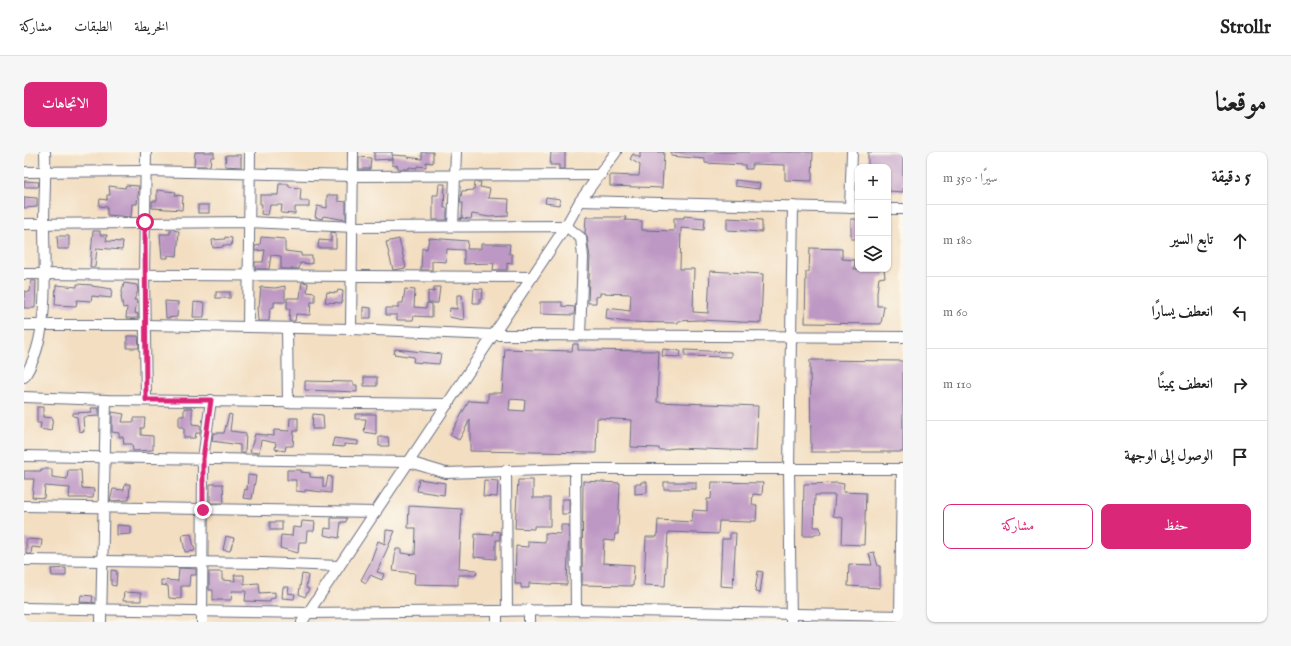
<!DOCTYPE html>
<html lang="ar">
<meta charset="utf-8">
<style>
body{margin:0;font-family:"IM FELL English",Amiri,serif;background:#f6f6f6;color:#222;direction:rtl}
.controls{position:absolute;right:12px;top:12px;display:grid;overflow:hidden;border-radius:8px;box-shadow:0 1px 3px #0004}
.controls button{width:36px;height:36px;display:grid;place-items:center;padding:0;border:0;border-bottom:1px solid #e0e0e0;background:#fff;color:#222;font:20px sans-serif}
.stop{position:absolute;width:12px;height:12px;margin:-9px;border:3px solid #db2777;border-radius:50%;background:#fff}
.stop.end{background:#db2777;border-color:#fff;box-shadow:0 1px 4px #0008}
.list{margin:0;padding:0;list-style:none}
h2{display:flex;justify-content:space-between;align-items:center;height:52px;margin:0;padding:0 16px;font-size:17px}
h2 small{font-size:13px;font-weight:400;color:#767676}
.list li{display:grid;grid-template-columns:26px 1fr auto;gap:12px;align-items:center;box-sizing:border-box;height:72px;padding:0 16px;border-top:1px solid #e0e0e0}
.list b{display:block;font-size:15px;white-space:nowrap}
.list em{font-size:13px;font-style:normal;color:#767676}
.actions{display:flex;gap:8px;padding:12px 16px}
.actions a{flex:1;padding:9px 0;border:1px solid #db2777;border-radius:8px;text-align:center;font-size:14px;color:#db2777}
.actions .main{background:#db2777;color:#fff}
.icon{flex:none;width:22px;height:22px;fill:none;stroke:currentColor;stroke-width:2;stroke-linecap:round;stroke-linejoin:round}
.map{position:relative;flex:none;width:879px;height:470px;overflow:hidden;direction:ltr;border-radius:8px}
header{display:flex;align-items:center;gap:24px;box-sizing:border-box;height:56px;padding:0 20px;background:#fff;border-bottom:1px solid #e0e0e0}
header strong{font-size:19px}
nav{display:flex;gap:22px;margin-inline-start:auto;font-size:14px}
.intro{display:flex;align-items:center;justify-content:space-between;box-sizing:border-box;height:96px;padding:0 24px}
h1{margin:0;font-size:28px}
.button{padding:10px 18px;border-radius:8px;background:#db2777;color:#fff;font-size:14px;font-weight:700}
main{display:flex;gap:24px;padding:0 24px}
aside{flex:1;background:#fff;border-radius:8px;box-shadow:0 1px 3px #0004}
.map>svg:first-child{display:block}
.building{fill:#be98c4;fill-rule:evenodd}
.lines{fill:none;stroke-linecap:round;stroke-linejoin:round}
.minor-casing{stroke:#676c81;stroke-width:12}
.minor{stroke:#fff;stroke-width:10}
.route{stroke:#db2777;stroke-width:5}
</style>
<header>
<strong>Strollr</strong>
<nav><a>الخريطة</a><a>الطبقات</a><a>مشاركة</a></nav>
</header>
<div class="intro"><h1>موقعنا</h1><a class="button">الاتجاهات</a></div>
<main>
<aside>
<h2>5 دقيقة<small>سيرًا · 350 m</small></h2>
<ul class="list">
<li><svg class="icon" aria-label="ahead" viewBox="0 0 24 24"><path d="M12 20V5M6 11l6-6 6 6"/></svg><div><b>تابع السير</b></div><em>180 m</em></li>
<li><svg class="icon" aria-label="left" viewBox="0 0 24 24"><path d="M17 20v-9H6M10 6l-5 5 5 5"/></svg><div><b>انعطف يسارًا</b></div><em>60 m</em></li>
<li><svg class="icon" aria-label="right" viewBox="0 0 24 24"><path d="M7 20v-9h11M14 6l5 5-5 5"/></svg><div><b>انعطف يمينًا</b></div><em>110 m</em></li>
<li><svg class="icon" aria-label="arrive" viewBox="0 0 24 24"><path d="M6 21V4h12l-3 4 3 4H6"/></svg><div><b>الوصول إلى الوجهة</b></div></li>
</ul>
<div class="actions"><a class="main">حفظ</a><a>مشاركة</a></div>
</aside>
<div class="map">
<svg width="879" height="470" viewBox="0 0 879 470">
<rect width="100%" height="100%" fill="#fbf7ec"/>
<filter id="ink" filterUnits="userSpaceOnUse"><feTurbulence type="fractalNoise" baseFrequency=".025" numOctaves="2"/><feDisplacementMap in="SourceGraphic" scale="8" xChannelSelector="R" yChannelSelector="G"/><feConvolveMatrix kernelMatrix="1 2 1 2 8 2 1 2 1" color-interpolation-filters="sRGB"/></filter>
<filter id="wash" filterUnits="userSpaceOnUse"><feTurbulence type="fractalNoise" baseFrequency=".012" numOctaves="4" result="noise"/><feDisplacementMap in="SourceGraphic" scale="16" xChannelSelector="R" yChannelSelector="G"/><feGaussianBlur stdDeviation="0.9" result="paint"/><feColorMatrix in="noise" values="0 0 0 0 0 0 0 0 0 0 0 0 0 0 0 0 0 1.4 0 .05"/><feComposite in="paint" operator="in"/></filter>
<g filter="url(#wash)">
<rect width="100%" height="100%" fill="#f3dec1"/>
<g id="blocks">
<g class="building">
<path d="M171,0h19v5h-3l-1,9h-16z"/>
<path d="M350,0h18v7l-18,1z"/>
<path d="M398,0h11v11l-7,-1v5l-9,-1v2l-8,-1v2h-11v-3l-6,-1v-10l15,1v1l15,2z"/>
<path d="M527,0h14v17h-6v-4h-9z"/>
<path d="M616,0h24l-2,36 -52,-2v-11l29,1 1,-11 -10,-6 3,-5 7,4z"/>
<path d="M647,0h142l-1,29 -27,-1v-15l-33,-1v5h-7v-4l-40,-2v-4l-34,-3z"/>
<path d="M844,0h35v40l-15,-1v-24h-20z"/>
<path d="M202,3h15v12l-16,-1z"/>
<path d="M335,5l12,1 -1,11h-11z"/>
<path d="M711,28l25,3 -1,6 -24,-3z"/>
<path d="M0,29l15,1 -1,5h-14z"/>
<path d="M451,30h6l-1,5 10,2 -2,9 21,1 -1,17 -19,1 -17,-3 -1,5 -9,-1 -2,2v-2h2l1,-15h-3l2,-12 12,-1z"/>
<path d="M255,32h10v3l12,1 -1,13h9v6h-14v7l-14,-1 1,-8h-12l-2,10 -7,-1 1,-10h-2v-9h18z"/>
<path d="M415,32h6l-1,24h3v12h-14v-25h5z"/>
<path d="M102,33l13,1 -2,18h-5l-1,13 -24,-2v-8l-8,-1 1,-7 7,1v-5h3l-1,-9 16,2z"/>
<path d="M133,38l19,2 -1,3 8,1 -1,14 -30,-2v-7h5z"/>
<path d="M303,43h11v6l8,1v18l-23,-4 -1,3 -7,-2 2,-11 10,2z"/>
<path d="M0,45l13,1v9l-13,1z"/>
<path d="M522,45l14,2 -1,6 -14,-2z"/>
<rect x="174" y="53" width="11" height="8"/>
<path d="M660,64l21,2 -1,12 -23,-2 -1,41h14l-1,43 15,1 2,-42 53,3 -2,49 -61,-3 -22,1v2l-52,-1 -20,-3 1,-11 23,3 1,-17 -31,-1v3l-4,1v6h-8l2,-46 -3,-20 -2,-4 1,-16h40l-1,3 17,1v9l32,1v-13h10z"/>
<path d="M703,66l35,2v12l-35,-2z"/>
<rect x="827" y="67" width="7" height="20"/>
<path d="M146,78l9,1 -2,25 -9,-1v3h-6l-2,-24h10z"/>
<path d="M69,79h7v4h7l-1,6 17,1 -1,8 -25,-2 -2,19h-5z"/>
<path d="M307,80l5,1v15h-18l1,-8 12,1z"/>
<path d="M33,84h12v13h-11z"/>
<path d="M201,85l7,1 -1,8 -8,-1v2l-10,1 -1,-8 13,-1z"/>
<path d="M237,85l24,2v12l16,2v3h11v8l-12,-1 -1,6h-18v-13l-10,-1 -2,14h-14v-7h8l2,-12 -10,1v-5l5,-1z"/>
<path d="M405,86l39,3 -1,8h14v-5h29l-1,10h3v10l-5,-1v7h-14l1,-7 -30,1v-14l-17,-1 -1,13 -14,-1v9h-11l1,-22 5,1z"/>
<path d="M375,87l7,29 -13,2 -7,-28z"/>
<path d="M786,96l32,1v10l13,1 -1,9h30l1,8 -6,1 -2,14v14h7l-3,18 -76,-1 1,-51h3z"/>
<path d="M7,129h5l-1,27h-11v-17l6,1z"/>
<path d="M278,130l6,1 -1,9 8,1v9h-4l-1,13 -14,-1 -1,7h-6l1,-12h-3v-11h13z"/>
<path d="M100,131l13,2 1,6 -4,9h3l-2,13 3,1v4h-12l1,-11 -4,1 -2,-12z"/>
<path d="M53,132l15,1v1l20,3 -1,9 -19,-2 -1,5 -14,-1 -1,6 -21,-1 1,-20 21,2z"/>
<path d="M261,134v16h-11v5l-4,1 -1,13h-11l-1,-14h2l2,-20 14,1z"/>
<path d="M410,135h6l-2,16h-10v-12l6,1z"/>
<path d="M450,136l9,1 -1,10 -2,-1v5h-7z"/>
<path d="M381,137l10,1 -1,17 12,1 1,-5 5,1v13l-18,-1 -1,4h-16v-5h-11v-7h12v-5h5z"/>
<path d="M314,138l5,1 -1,12 -17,-1 2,-10 10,1z"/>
<rect x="192" y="140" width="14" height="6"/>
<path d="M433,143h5l2,25 -15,-3 1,-9 7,1z"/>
<path d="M141,149l13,1 -1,15 -11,1z"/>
<path d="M170,150l11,1 -1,14h-11z"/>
<path d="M516,150h22v4l13,1 -1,8 -34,-1z"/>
<path d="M339,155l8,1v10h-8z"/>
<path d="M103,184h11l1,12h-12z"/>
<path d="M549,192h5v6l81,1 -2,51 101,4 -2,45 -80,-3 -8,1 -1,1h-8v-2l-28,-1 1,-27 -35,-2 -1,35 -126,-2v-31l-11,20 -9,-5 19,-34 19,1v-9h14l3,-44 67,2zM486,247l15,1 -1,11 -15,-1z"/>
<path d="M371,197l46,5 -2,10 -26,-2 1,-5 -20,-3z"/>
<path d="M639,197l18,2 -1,6 -18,-1z"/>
<path d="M661,198l46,2v5l-46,-1z"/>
<path d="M786,208l93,1v91h-92z"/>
<rect x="340" y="225" width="13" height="9"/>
<path d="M281,229l48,1v3h4v7l-52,-2z"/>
<path d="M13,255h6v10l10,1 -2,13 -11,-2 1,-6h-4z"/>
<path d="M67,256h8v8l-16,1 1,15 -5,-1 -2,-14 -4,-1v-3l19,-1z"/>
<path d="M160,256h8v16l8,1v8h-4l-1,5h-11v-11h-5v-11h5z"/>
<path d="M88,260l12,2 -2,8h12v-4h11l-1,10h-3v7l12,1v14l-20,1 -1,-7h-8l-1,-7h-4v-4l-7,-1z"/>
<path d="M205,262l3,1 -2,16 16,2 -1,20h-5v-8l-28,-4 1,-8h11z"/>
<path d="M289,262l10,1 1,14h-12z"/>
<path d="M331,262h21v20l-12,-2 2,-13h-11z"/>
<path d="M266,266h8v13h-4l-1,15h-7l-1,5 -10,-2 1,-6 -15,-3 -2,13 -9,-1 5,-18 19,2v-6l15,1z"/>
<path d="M355,285h9l1,9h-10z"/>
<path d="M310,286l24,3v4l-14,-1v3l-12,-1z"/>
<path d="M17,317h11v8l15,2 1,-9h13l1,18 12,1 -1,9h-24l1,-10 -25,-2 -1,12 -12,-1 2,-18h-10v-8h17z"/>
<path d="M263,318h14v2l9,1v4l13,1v9h3l2,-11 4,1 -1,16 -26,-3v2l-9,-1v-11h-9z"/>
<path d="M224,323l8,1 -4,23 -9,-1 2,-9 2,1z"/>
<path d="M395,327l26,4 -1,12 -27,-4z"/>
<path d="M460,328l14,1 -1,16 -14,-1z"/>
<path d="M494,328h15v18h17v28h-16v3l-19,-1z"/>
<path d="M559,329l37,2 -2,51h-3l-1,7 -10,-1 -1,23 31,2 -1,21 -51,-1z"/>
<path d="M617,330h6v11l-12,1v-10h6z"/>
<rect x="640" y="330" width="32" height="7"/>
<path d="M688,330l51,1 -1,12 -9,-1 -1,11h5l-1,16h-5v1l-32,-1 -1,13 -50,-2 -3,54 -21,-1 2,-48h11l1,-17 34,2 1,-12 14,1v-12h4z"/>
<path d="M814,331l6,1 -1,8 23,1 -2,52 -22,-1 1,-26 -10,-2 2,-21h-20l-1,32h6l1,7h-7v2h-11l1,-52z"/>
<path d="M101,332h5l-1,16 -19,1 3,-12 11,1z"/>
<path d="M186,332h13l1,19h-14z"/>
<rect x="538" y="347" width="7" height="15"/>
<path d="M385,354l53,3 -3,60 18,1 -1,5h-18v10l-44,-1 1,-11 -22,-2 3,-22h5v4l14,2 1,-27h-8z"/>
<path d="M307,366h16l-1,4h-5l-2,16 -15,-3 1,-7 6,1z"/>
<path d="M278,369l13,1 -1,9h-7l-1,11h-7l-1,11 -18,-5 1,-13 11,1 1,-9 8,1z"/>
<rect x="246" y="370" width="12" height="8"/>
<path d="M93,373l14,1v8l-14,1z"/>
<path d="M537,373h8l-2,60 -38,-2v5h-8v-4h-6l1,-38 12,1v-6l17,1v-9l16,1z"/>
<path d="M362,378l9,1 -18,41 7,2 -2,6 -12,-5 -4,8 -5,-3 9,-17 8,-22 7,3z"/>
<path d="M469,379l7,1v8h-4v19l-22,-2 1,-23 18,1z"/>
<path d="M706,381h6l-3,54 -13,-1 2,-47h8z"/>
<path d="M167,382l4,17 -10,1 -3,-17z"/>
<path d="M202,384l8,2 -4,13 -7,-1z"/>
<path d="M2,387l16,1 -1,8 -9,-1 -1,7h-5z"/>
<path d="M850,400l4,14h2v22l-32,-2 1,-22 23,1 -3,-12z"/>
<path d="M42,416v8h-14l-1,-7z"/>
<path d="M155,416l17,1v6h-6l-1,11h-8v13l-12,-1 -1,-12 -7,-1v-5l17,1z"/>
<path d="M87,418l6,1 -1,15 -5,-1z"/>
<path d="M734,419l5,1 -3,21 -5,-1z"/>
<path d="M185,420h13v8l13,1 -1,-6h10v9l15,-1 1,10 15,-1v6l-5,1v3l-25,-1 1,-10h-14l-1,9h-18v-10h-4z"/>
<path d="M278,422l6,1 -2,13 3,1 -4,8 -6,-3z"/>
<path d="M259,435h6l-1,6 7,1 -1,5 -12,-1z"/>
<path d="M100,440l17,1v8h-18z"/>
<path d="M57,443l12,1 -1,6 3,1 -15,-1z"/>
</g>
</g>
</g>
<g filter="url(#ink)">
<use href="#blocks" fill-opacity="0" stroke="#676c81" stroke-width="1"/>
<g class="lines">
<g class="minor-casing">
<g id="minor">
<path d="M122,0l-2,123 2,125"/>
<path d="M0,20l122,-1 207,5 248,-1"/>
<path d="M556,49l278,7"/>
<path d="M826,56l2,-56"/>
<path d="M864,57h15"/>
<path d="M0,72l225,-2 105,5 212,-1 15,12 2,19 -3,78"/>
<path d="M429,74l3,-74"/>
<path d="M0,122l508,3"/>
<path d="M0,173h122l205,4 143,6 409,2"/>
<path d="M224,175l2,-175"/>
<path d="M263,176l1,75"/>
<path d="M327,177l2,-177"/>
<path d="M0,225c27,-40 20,-106 20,-152 0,-24 2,-49 1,-73"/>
<path d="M0,245l82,3 342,4"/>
<path d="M0,304l385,6 37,11 129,-4h328"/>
<path d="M551,317l1,141"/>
<path d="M482,318l1,140"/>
<path d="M0,354l352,6"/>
<path d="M0,408l238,3 77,3"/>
<path d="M0,456l284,5 268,-3 327,6"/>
<path d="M505,458v12"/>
<path d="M473,459v11"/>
<path d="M876,465l2,-148"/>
<path d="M77,470l5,-222"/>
<path d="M178,470l1,-163 8,-59"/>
<path d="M278,470l264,-396 14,-25 36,-49"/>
<path d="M767,470l-2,-153 4,-263"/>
</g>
</g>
<use href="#minor" class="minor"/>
</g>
</g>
<g class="lines" filter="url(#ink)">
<path class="route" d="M121,70l1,178h65l-8,59v51"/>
</g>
</svg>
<div class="controls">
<button>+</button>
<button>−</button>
<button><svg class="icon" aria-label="layers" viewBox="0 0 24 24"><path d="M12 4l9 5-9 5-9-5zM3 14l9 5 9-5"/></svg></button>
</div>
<div class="stop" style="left:121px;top:70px"></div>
<div class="stop end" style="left:179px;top:358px"></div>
</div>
</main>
